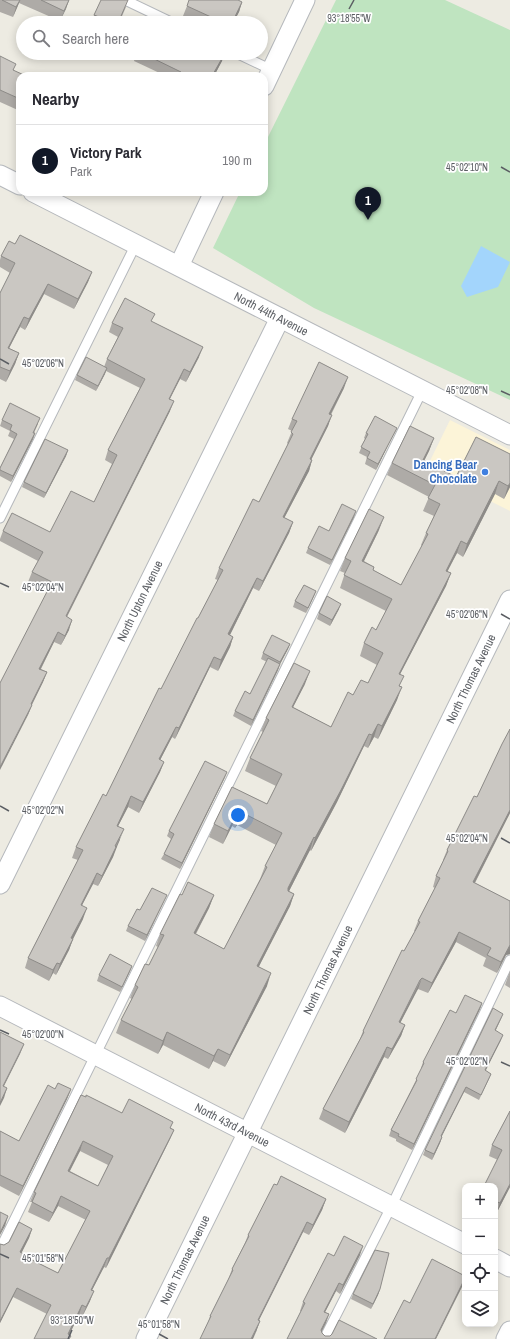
<!DOCTYPE html>
<meta charset="utf-8">
<style>
body{margin:0;font-family:"Archivo Narrow",sans-serif;background:#f2f2f3;color:#2b2b33}
.controls{position:absolute;right:12px;bottom:12px;display:grid;overflow:hidden;border-radius:8px;box-shadow:0 2px 10px #0003}
.controls button{width:36px;height:36px;display:grid;place-items:center;padding:0;border:0;border-bottom:1px solid #e1e1e2;background:#fff;color:#2b2b33;font:20px sans-serif}
.you{position:absolute;left:238px;top:815px;width:14px;height:14px;margin:-10px;border:3px solid #fff;border-radius:50%;background:#1a73e8;box-shadow:0 0 0 6px #1a73e833}
.badge{display:grid;place-items:center;width:26px;height:26px;border-radius:50%;background:#111827;color:#fff;font-size:13px;font-weight:700}
.pin{position:absolute;translate:-50% -33px;filter:drop-shadow(0 1px 2px #0008)}
.pin::after{content:'';position:absolute;top:21px;width:14px;height:12px;background:inherit;clip-path:polygon(0 0,100% 0,50% 100%)}
.list{margin:0;padding:0;list-style:none}
h2{display:flex;justify-content:space-between;align-items:center;height:52px;margin:0;padding:0 16px;font-size:17px}
h2 small{font-size:13px;font-weight:400;color:#7c7c81}
.list li{display:grid;grid-template-columns:26px 1fr auto;gap:12px;align-items:center;box-sizing:border-box;height:72px;padding:0 16px;border-top:1px solid #e1e1e2}
.list b{display:block;font-size:15px;white-space:nowrap}
.list p{margin:0;font-size:13px;white-space:nowrap;color:#7c7c81}
.list em{font-size:13px;font-style:normal;color:#7c7c81}
.icon{flex:none;width:22px;height:22px;fill:none;stroke:currentColor;stroke-width:2;stroke-linecap:round;stroke-linejoin:round}
.map{position:relative;flex:none;width:510px;height:1339px;overflow:hidden}
.search{position:absolute;background:#fff;box-shadow:0 2px 10px #0003;left:16px;top:16px;width:252px;height:44px;display:flex;align-items:center;gap:10px;box-sizing:border-box;padding:0 14px;border-radius:22px;color:#7c7c81;font-size:15px}
.panel{position:absolute;background:#fff;box-shadow:0 2px 10px #0003;left:16px;top:72px;width:252px;height:124px;border-radius:12px}
.map>svg:first-child{display:block}
.commercial{fill:#fcf4d8}
.green{fill:#bfe4c0}
.water{fill:#a3d5fc}
.lines{fill:none;stroke-linecap:round;stroke-linejoin:round}
.service-casing{stroke:#b5b8bc;stroke-width:11}
.minor-casing{stroke:#b5b8bc;stroke-width:21}
.service{stroke:#fff;stroke-width:9}
.minor{stroke:#fff;stroke-width:19}
.wall{fill:#aeaba7;fill-rule:evenodd}
.shaded-wall{fill:#8d8b88}
.building{fill:#cac7c2;stroke:#8d8b88;fill-rule:evenodd}
.ticks{fill:none;stroke:#5b5e63;stroke-width:1.5}
.shop-dot{fill:#3f7fe0;stroke:#fff;stroke-width:1.5}
.labels{text-anchor:middle;stroke-width:3.5;stroke-linejoin:round;paint-order:stroke}
.street-label{font-size:12px;fill:#5b5e63;stroke:#fff}
.shop-label{font-size:12px;font-weight:bold;fill:#366cbe;stroke:#fff;text-anchor:end}
.ticks-label{font-size:10px;text-anchor:middle;fill:#5b5e63;stroke:#fff;stroke-width:3.5;stroke-linejoin:round;paint-order:stroke}
</style>
<div class="map">
<svg width="510" height="1339" viewBox="0 0 510 1339">
<rect width="100%" height="100%" fill="#edebe2"/>
<path class="commercial" d="M450,420l60,30v61l-84,-42z"/>
<path class="green" d="M336,0h109l65,30v370l-196,-92 -101,-60 27,-56h24v-47z"/>
<path class="water" d="M481,246l29,16 -12,25 -31,10 -6,-11z"/>
<g class="lines">
<g class="service-casing">
<g id="service">
<path d="M125,0l48,23"/>
<path d="M236,53l36,17"/>
<path d="M0,518l136,-274"/>
<path d="M0,1249l422,-858"/>
<path d="M324,1339l67,-132 119,-247"/>
</g>
</g>
<g class="minor-casing">
<g id="minor">
<path d="M264,86l41,-86"/>
<path d="M0,175l20,10"/>
<path d="M33,192l477,243"/>
<path d="M179,266l35,-74"/>
<path d="M0,884l280,-566"/>
<path d="M0,1006l465,238"/>
<path d="M495,1259l15,8"/>
<path d="M146,1339l364,-739"/>
<path d="M506,1339l4,-8"/>
</g>
</g>
<use href="#service" class="service"/>
<use href="#minor" class="minor"/>
</g>
<g class="wall">
<path d="M0,0h69l-9,21 -41,-18 -6,14 -13,-5z"/>
<path d="M242,2l-3,10 -6,11h-34l-16,-7 4,-10z"/>
<path d="M126,7l-7,16h-28l3,-8z"/>
<path d="M136,53h54l32,8 -8,15h-48l-32,-15z"/>
<path d="M0,56l20,20v35l-20,-9z"/>
<path d="M15,244l77,28 -4,10 -14,27 -30,-15 -19,36 -5,-3 -11,21 10,5 -4,11 -9,18 -6,-3v-86l10,-20 -10,-6v-7l1,-4z"/>
<path d="M152,322l47,35 -13,25 -6,-3 -10,20v12l-103,206 2,13 -8,15 -7,-3 -13,27 6,3 -4,10 -11,23 -4,10 19,-123 -19,-10 4,-10 6,-11 -38,-20v-2l3,-8 47,1 44,-30 18,-38 -7,-4 3,-10 32,-62 -34,-17 -10,20 -21,-11 2,-5 27,-8 3,-8 11,-22 -9,-5 3,-9z"/>
<path d="M344,388l-13,27 -3,11 -17,34h1l-3,11 -25,47 9,4 -4,11 -30,58 -6,-3 -23,47 3,2 -3,10 -12,24 -8,-4 -35,72 -3,-2 -12,23 4,2 -4,10 -21,41 -11,-6 -10,19 2,14 -4,7 -3,10 -15,29 -5,-2 -11,21 1,14 -10,20 -4,11 -13,25 -3,-2 -4,8 -24,-13 3,-10 50,-98 -6,-2 4,-11 30,-51 92,-178 20,-38 -3,-1 4,-11 40,-66 29,-58 -1,-1 5,-12 -4,-2 4,-10z"/>
<path d="M2,420l36,4 -4,9h1l-2,6 -22,43 -11,-6v-8l14,-29 -6,-3 2,-5 -10,-5z"/>
<path d="M397,428l-3,5 -18,37 -11,-6 2,-7 -8,-4 6,-14 -1,-1 2,-5z"/>
<path d="M476,437l34,50 -6,12 -9,-5 -32,63 -6,-4 -10,18 4,2 -5,13 -46,88v12l-3,14 -19,39 -4,-2 -6,11 -4,-2 -27,56 -26,49 -1,-1 -21,41 5,3 -4,12 -31,60 8,20 -42,81 -12,-6 -4,8 -46,-24 -5,9 -42,-21 5,-13 11,-21 -2,-1 5,-13 14,-20 9,-18 -2,-1 4,-12 22,-39h32l-5,13 -13,26 28,15 36,-70 5,-13 11,-21 -39,-20 -2,3 -3,-2 -9,18 -14,-7 5,-13 18,-37 35,17 9,-18 -31,-15 5,-13 13,-26 -2,-1 5,-13 39,-34 -12,23 38,20 22,-32 15,-12 9,-18 -17,-9 4,-13 12,-13 10,-19 -46,-23 5,-15 -5,-2 5,-13 34,-28 -15,31 10,6 -1,3 28,15 21,-39 -1,-1 5,-12 8,-17 -11,-5 6,-14 -42,-22 5,-12 42,-25 -5,13 -5,10 32,16z"/>
<path d="M68,450l-2,6 -22,42 -22,-11 2,-5z"/>
<path d="M354,517l-24,48 -24,-12 2,-5z"/>
<path d="M316,591l-10,22 -13,-6 2,-6z"/>
<path d="M339,609l-9,17 -13,-7 2,-6z"/>
<path d="M290,644l-2,5 -8,15 -2,6 -27,56 -18,-10 2,-5 15,-17 17,-32 -6,-3 2,-6z"/>
<path d="M510,729v84l-35,70 35,18v53l-4,1 -9,18 -14,-7 3,-8 -30,-16 -28,51 -10,-4 -1,1 -17,33 5,2 -4,11 -13,23 -4,-2 -39,76 -26,-14 4,-10 37,-70 3,-8 52,-100h-1l4,-10 17,-33 -2,-1 3,-11 8,-16h-1l4,-10 30,-53z"/>
<path d="M225,777l-45,92 -19,-10 3,-5 7,-15 -4,-3 2,-5z"/>
<path d="M164,901l-19,40 -19,-10 2,-5z"/>
<path d="M132,966l-2,5 -10,21 -23,-11 2,-6z"/>
<path d="M510,971v17l-5,-3z"/>
<path d="M482,1003l-2,6 -68,141 -16,-9v-2l-7,-3 2,-6 31,-62h-1l2,-6 33,-49z"/>
<path d="M503,1014l-8,17 6,9 -16,31 6,3 -2,5 -10,21 -15,-8 -23,44 1,1 -2,6 -8,17 -9,-5 2,-5z"/>
<path d="M55,1089h16l-4,10 -48,97 -19,-10v-55l19,10z"/>
<path d="M81,1095l41,18 49,15 3,2 -4,9 -64,129 -2,-1 -12,23 -2,11 -8,16 -3,-2 -10,20 1,4 -23,-25 -34,-17 -13,26v-79l4,1 28,-16 -3,9 -8,15 8,5 29,15 28,-53 -28,-14 -9,16 -21,-10 4,-10h-2l4,-10zM80,1151l28,14 -10,21 -28,-15z"/>
<path d="M510,1111v76l-14,27 -1,-1v-27l3,-26 -9,-4 3,-11z"/>
<path d="M277,1185l49,14 -4,11 -13,25 -6,-3 -44,88 1,1 -4,11 -49,-6 3,-10 18,-36 4,-11 13,-26 3,-8z"/>
<path d="M360,1255l-20,39 -4,-3 -11,21 4,2 -8,18 4,4 -38,3 14,-28h-1l3,-9 31,-46z"/>
<path d="M380,1289l-2,6 -7,14 -20,-10 2,-5z"/>
</g>
<g class="shaded-wall">
<path d="M20,0l-1,3 -6,14 3,-10z"/>
<path d="M69,0l-3,9 -6,12 4,-10z"/>
<path d="M242,2l-3,10 -6,11h-1z"/>
<path d="M225,53l-3,8 -8,15h-2z"/>
<path d="M92,272l-4,10 -14,27 4,-10z"/>
<path d="M48,284l-4,10 -19,36 4,-11z"/>
<path d="M24,317l-4,10 -16,31 4,-10z"/>
<path d="M203,347l-4,10 -13,25 4,-10z"/>
<path d="M19,353l-4,11 -9,18 4,-11z"/>
<path d="M107,368l-2,6 -9,17 2,-5z"/>
<path d="M184,369l-4,10 -15,29 4,-9z"/>
<path d="M348,377l-4,11 -19,37 4,-11z"/>
<path d="M174,401l-4,10 -108,215 4,-10z"/>
<path d="M332,415l-4,11 -22,44 4,-11z"/>
<path d="M397,428l-3,5 -18,37 2,-6z"/>
<path d="M35,433l-2,6 -22,43 2,-6z"/>
<path d="M434,438l-5,13 -11,22 5,-13z"/>
<path d="M68,450l-2,6 -22,42 2,-5z"/>
<path d="M312,460l-3,11 -30,57 4,-11z"/>
<path d="M499,481l-4,13 -32,63 4,-13z"/>
<path d="M510,483v4l-6,12 4,-13z"/>
<path d="M356,511l-2,6 -24,48 2,-5z"/>
<path d="M384,517l-5,13 -21,43 4,-12z"/>
<path d="M293,522l-4,11 -30,58 4,-10z"/>
<path d="M461,541l-4,12 -16,31 5,-13z"/>
<path d="M451,573l-5,13 -52,100 5,-12z"/>
<path d="M257,578l-4,10 -28,57 3,-11z"/>
<path d="M316,591l-2,5 -8,17 2,-5z"/>
<path d="M341,604l-2,5 -9,17 2,-6z"/>
<path d="M72,620l-3,10 -8,15 4,-9z"/>
<path d="M58,632l-4,10 -18,36 3,-9z"/>
<path d="M233,637l-3,10 -12,24 3,-11z"/>
<path d="M290,644l-2,5 -10,19 2,-6z"/>
<path d="M214,657l-4,10 -35,72 4,-11z"/>
<path d="M280,664l-2,6 -27,56 2,-6z"/>
<path d="M310,671l-5,13 -18,35 5,-12z"/>
<path d="M47,672l-4,10 -16,32 4,-10z"/>
<path d="M402,687l-5,13 -19,39 4,-13z"/>
<path d="M32,705l-4,10 -28,55v-3z"/>
<path d="M378,724l-4,13 -6,11 4,-13z"/>
<path d="M176,727l-4,10 -17,33 4,-11z"/>
<path d="M369,734l-5,12 -27,56 -26,49 4,-13z"/>
<path d="M164,762l-4,10 -21,41 4,-11z"/>
<path d="M227,772l-2,5 -45,92 2,-6z"/>
<path d="M131,796l-3,11 -15,29 4,-10z"/>
<path d="M510,810v3l-40,79 3,-10z"/>
<path d="M241,812l-4,13 -2,3 5,-13z"/>
<path d="M237,813l-5,13 -9,18 5,-13z"/>
<path d="M124,829l-11,28 -15,29 4,-10z"/>
<path d="M314,837l-4,13 -26,51 4,-13z"/>
<path d="M97,873l-4,11 -16,31 4,-10z"/>
<path d="M294,894l-4,12 -37,72 4,-12z"/>
<path d="M167,895l-3,6 -19,40 2,-6z"/>
<path d="M214,895l-5,13 -20,38 5,-13z"/>
<path d="M87,908l-4,11 -15,30 3,-11z"/>
<path d="M459,932l-3,10 -28,51 4,-10z"/>
<path d="M73,939l-4,11 -13,25 4,-11z"/>
<path d="M510,945v9l-4,1 -9,18 4,-11z"/>
<path d="M57,963l-4,10 -4,8 4,-11z"/>
<path d="M132,966l-2,5 -10,21 2,-5z"/>
<path d="M271,973l-4,13 -42,81 5,-12z"/>
<path d="M422,978l-4,11 -23,44 4,-11z"/>
<path d="M482,1003l-2,6 -68,141 2,-6z"/>
<path d="M503,1014l-2,5 -8,17 2,-6z"/>
<path d="M405,1025l-4,11 -13,23 4,-10z"/>
<path d="M167,1032l-4,13 -5,9 5,-13z"/>
<path d="M503,1035l-2,5 -18,36 2,-6z"/>
<path d="M24,1044l-4,10 -20,40 3,-8z"/>
<path d="M387,1047l-3,10 -39,76 4,-11z"/>
<path d="M218,1049l-5,12 -4,8 5,-13z"/>
<path d="M466,1087l-2,5 -25,50 2,-6z"/>
<path d="M7,1088l-3,10 -4,8v-3z"/>
<path d="M71,1089l-4,10 -48,97 4,-10z"/>
<path d="M174,1130l-4,9 -64,129 3,-10z"/>
<path d="M442,1137l-2,6 -8,17 2,-6z"/>
<path d="M83,1141l-3,10 -15,29 3,-9z"/>
<path d="M510,1184v3l-14,27 4,-11z"/>
<path d="M61,1196l-3,10 -9,16 4,-9z"/>
<path d="M326,1199l-4,11 -13,25 4,-10z"/>
<path d="M8,1216l-3,10 -5,9v-2z"/>
<path d="M307,1222l-4,10 -49,98 4,-10z"/>
<path d="M32,1229l-3,9 -12,24 3,-10z"/>
<path d="M363,1246l-3,9 -20,39 3,-9z"/>
<path d="M107,1258l-3,9 -17,33 4,-10z"/>
<path d="M465,1278l-2,7 -27,54h-1z"/>
<path d="M339,1283l-3,8 -15,29 3,-8z"/>
<path d="M17,1288l-4,9 -13,26v-2z"/>
<path d="M380,1289l-2,6 -7,14 2,-5z"/>
<path d="M94,1291l-4,10 -8,16 4,-10z"/>
<path d="M82,1305l-3,10 -12,24 1,-5z"/>
<path d="M329,1314l-3,9 -8,16 3,-9z"/>
<path d="M260,1321l-4,11 -3,7h-2z"/>
</g>
<g class="building">
<path d="M2,0h18l-4,7z"/>
<path d="M41,0h28l-5,11z"/>
<path d="M101,0h27l-10,23h-4l-20,-8z"/>
<path d="M189,0h49l4,2 -10,21h-24l3,-6 -24,-11z"/>
<path d="M142,53h48l2,1v-1h33l-13,23h-8l-2,-1 -1,1h-22l2,-4z"/>
<path d="M0,56l16,8 -3,6 13,6h-6v23l-20,-9z"/>
<path d="M20,235l72,37 -14,27 -30,-15 -19,35 -5,-2 -16,31 11,5 -9,18 -10,-4v-74l15,-30 -14,-7 8,-15 6,3z"/>
<path d="M125,298l30,16 -4,7 52,26 -13,25 -6,-3 -15,30 5,2 -108,215 6,4 -7,16 -7,-4 -19,37 8,3 -16,32 1,1 -32,62v-84l52,-101 -20,-10 11,-20 -40,-21 9,-18 38,19 21,-41 23,11 23,-47 -9,-5 37,-71 -38,-20 16,-31 -11,-5z"/>
<path d="M86,357l21,11 -9,18 -21,-11z"/>
<path d="M319,362l29,15 -19,37 3,1 -22,44 2,1 -29,57 10,5 -30,59 -6,-3 -29,56 5,3 -12,23 -7,-3 -35,71 -3,-1 -17,32 5,3 -21,40 -12,-6 -14,30 7,3 -9,17 1,1 -14,29 -5,-3 -16,32 6,3 -16,30 2,1 -13,25 -3,-1 -4,7 -25,-12 55,-108 -7,-3 27,-53 3,2 53,-108 2,1 36,-71h1l25,-48 -4,-2 34,-69 6,3 34,-68 -2,-2 6,-11 -5,-2z"/>
<path d="M10,403l30,15 -7,15h2l-22,43 -13,-6v-2l17,-34 -7,-4 2,-5 -10,-5z"/>
<path d="M375,416l22,12 -19,36 -11,-6 3,-6 -9,-5 7,-13 -2,-1z"/>
<path d="M410,426l24,12 -11,22 33,17 20,-40 34,17v29l-2,3 -9,-5 -32,63 -6,-3 -15,30 5,2 -52,101 5,2 -5,10 3,1 -20,39 -4,-2 -6,11 -3,-1 -28,56 -26,48 -1,-1 -26,51v3l6,3 -37,72 14,7 -41,82 -12,-6 -4,7 -47,-24 -4,9 -42,-21 17,-33 -3,-2 10,-21 4,1 15,-30 -4,-1 20,-40 2,1 6,-13 26,13 -20,38 30,16 43,-82 -2,-1 17,-33 -41,-21 -1,3 -3,-2 -9,18 -14,-7 18,-37 35,17 15,-30 -32,-16 19,-38 -3,-2 28,-55 16,8 -18,36 39,20 17,-35 5,3 8,-15 7,3 15,-30 -19,-10 8,-16 4,3 16,-31 -48,-24 7,-14 -6,-3 24,-49 15,8 -22,44 12,6 -1,3 28,15 27,-51 -2,-1 14,-29 -12,-6 7,-13 -43,-22z"/>
<path d="M45,439l23,11 -22,43 -22,-11z"/>
<path d="M342,504l14,7 -24,49 -24,-12 11,-22 10,5z"/>
<path d="M304,585l12,6 -8,17 -13,-7z"/>
<path d="M327,596l14,8 -9,16 -13,-7z"/>
<path d="M272,635l18,9 -10,18 -17,-9z"/>
<path d="M268,658l12,6 -27,56 -18,-9 10,-20 5,3z"/>
<path d="M510,729v81l-37,72 37,19v44l-9,17 -14,-7 4,-7 -32,-16 -27,51 -10,-5 -2,2 -21,42 6,3 -13,24 -5,-2 -38,75 -26,-13 41,-77 -1,-1 39,-81 2,1 16,-29 -2,-1 22,-43 -4,-2 12,-25 -1,-1 27,-54 3,1 25,-53z"/>
<path d="M205,761l22,11 -45,91 -18,-9 10,-20 -5,-3z"/>
<path d="M152,888l15,7 -20,40 -19,-9 9,-17 3,1z"/>
<path d="M110,954l22,12 -10,21 -23,-12z"/>
<path d="M465,995l17,8 -68,141 -16,-8 1,-2 -8,-4 26,-50 -1,-1 8,-16 -1,-1 27,-52 6,3z"/>
<path d="M493,1008l10,6 -8,16 8,5 -18,35 6,4 -10,21 -15,-8 -25,49 1,1 -8,17 -9,-4z"/>
<path d="M0,1032l24,12 -21,42 4,2 -7,15z"/>
<path d="M58,1083l13,6 -48,97 -23,-11v-44l19,10 29,-56 7,4z"/>
<path d="M81,1095l5,2v-2l36,18 7,-14 44,23 -3,6 4,2 -65,128h-2l-16,32 3,1 -8,16 -4,-2 -14,29 3,2 -2,3h-35l17,-34 -34,-17 -17,33v-77l4,1 5,-3 10,-20 13,7 -12,23 9,5 -1,1 30,15 32,-62 -29,-15 -8,17 -21,-11 4,-9 -2,-1zM83,1141l30,15 -15,30 -30,-15z"/>
<path d="M510,1111v73l-10,19 -5,-2v-15h-11l18,-36 -10,-5z"/>
<path d="M281,1176l45,23 -13,26 -6,-3 -49,98 2,1 -9,18h-51l11,-23h-1l23,-46 -1,-1 17,-33 -1,-1 26,-51 3,1z"/>
<path d="M0,1212l8,4 -8,17z"/>
<path d="M344,1236l19,10 -20,39 -4,-2 -15,29 5,2 -8,16 1,3 3,3h5l2,-2 7,-14 38,19h-90l18,-36 -2,-1 25,-49 6,3z"/>
<path d="M375,1250l14,3 -9,36 -7,15 -20,-10z"/>
<path d="M432,1259l33,17v2l-30,61h-51l20,-39 6,3z"/>
</g>
<path class="ticks" d="M349,9l5,-9M501,167l9,5M0,359l9,5M501,391l9,4M0,583l9,4M501,614l9,5M0,806l9,5M501,838l9,5M0,1030l9,4M501,1062l9,4M0,1254l9,4M159,1334l9,5M68,1339l4,-9"/>
<circle class="shop-dot" cx="485" cy="472" r="4"/>
<g class="labels">
<g class="street-label">
<text transform="translate(271 314) rotate(27)" y="4">North 44th Avenue</text>
<text transform="translate(140 601) rotate(-64)" y="4">North Upton Avenue</text>
<text transform="translate(471 679) rotate(-64)" y="4">North Thomas Avenue</text>
<text transform="translate(328 970) rotate(-64)" y="4">North Thomas Avenue</text>
<text transform="translate(232 1125) rotate(27)" y="4">North 43rd Avenue</text>
<text transform="translate(185 1260) rotate(-64)" y="4">North Thomas Avenue</text>
</g>
<g class="shop-label">
<text x="477" y="469">Dancing Bear<tspan x="477" dy="14">Chocolate</tspan></text>
</g>
</g>
<g class="ticks-label">
<text x="349" y="22">93°18'55"W</text>
<text x="467" y="171">45°02'10"N</text>
<text x="43" y="367">45°02'06"N</text>
<text x="467" y="394">45°02'08"N</text>
<text x="43" y="591">45°02'04"N</text>
<text x="467" y="618">45°02'06"N</text>
<text x="43" y="814">45°02'02"N</text>
<text x="467" y="842">45°02'04"N</text>
<text x="43" y="1038">45°02'00"N</text>
<text x="467" y="1065">45°02'02"N</text>
<text x="43" y="1262">45°01'58"N</text>
<text x="72" y="1324">93°18'50"W</text>
<text x="159" y="1328">45°01'58"N</text>
</g>
</svg>
<div class="controls">
<button>+</button>
<button>−</button>
<button><svg class="icon" aria-label="locate" viewBox="0 0 24 24"><circle cx="12" cy="12" r="6"/><path d="M12 2v4M12 18v4M2 12h4M18 12h4"/></svg></button>
<button><svg class="icon" aria-label="layers" viewBox="0 0 24 24"><path d="M12 4l9 5-9 5-9-5zM3 14l9 5 9-5"/></svg></button>
</div>
<div class="you"></div>
<div class="pin badge" style="left:368px;top:220px">1</div>
<div class="search"><svg class="icon" aria-label="search" viewBox="0 0 24 24"><circle cx="10" cy="10" r="6"/><path d="M15 15l6 6"/></svg>Search here</div>
<section class="panel">
<h2>Nearby<small></small></h2>
<ul class="list">
<li><span class="badge">1</span><div><b>Victory Park</b><p>Park</p></div><em>190 m</em></li>
</ul>
</section>
</div>
